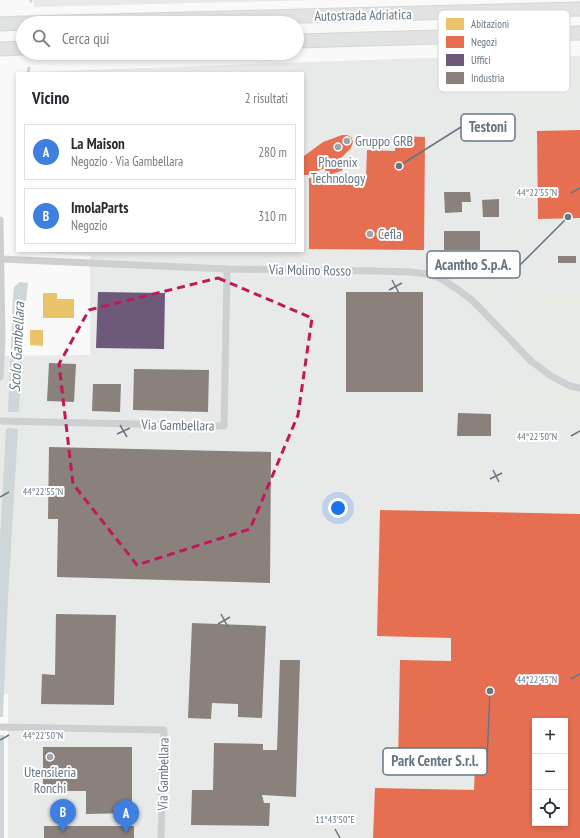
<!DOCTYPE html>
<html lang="it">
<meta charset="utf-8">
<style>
body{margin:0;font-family:"PT Sans Narrow",sans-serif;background:#f2f2f3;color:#2b2b33}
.controls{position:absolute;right:12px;bottom:12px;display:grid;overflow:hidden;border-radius:0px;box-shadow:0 2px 6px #0003}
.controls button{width:36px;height:36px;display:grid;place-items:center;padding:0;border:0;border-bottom:1px solid #e1e1e2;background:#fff;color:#2b2b33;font:20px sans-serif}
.you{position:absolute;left:338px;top:508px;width:14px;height:14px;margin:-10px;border:3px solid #fff;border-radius:50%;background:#1a73e8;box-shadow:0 0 0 6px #1a73e833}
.badge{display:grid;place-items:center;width:26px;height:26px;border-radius:50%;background:#5c6169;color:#fff;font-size:13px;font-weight:700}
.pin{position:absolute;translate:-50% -33px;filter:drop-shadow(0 1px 2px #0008)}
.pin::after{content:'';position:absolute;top:21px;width:14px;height:12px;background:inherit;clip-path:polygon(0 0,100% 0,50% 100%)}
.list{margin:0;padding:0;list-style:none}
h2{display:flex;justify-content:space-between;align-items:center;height:52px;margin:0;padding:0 16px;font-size:17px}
h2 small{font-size:13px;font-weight:400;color:#7c7c81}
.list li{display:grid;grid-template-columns:26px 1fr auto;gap:12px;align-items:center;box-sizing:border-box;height:56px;margin:0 8px 8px;padding:0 8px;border:1px solid #e1e1e2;border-radius:0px}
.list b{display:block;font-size:15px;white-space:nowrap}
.list p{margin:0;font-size:13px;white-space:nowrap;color:#7c7c81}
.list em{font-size:13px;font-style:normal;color:#7c7c81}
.icon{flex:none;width:22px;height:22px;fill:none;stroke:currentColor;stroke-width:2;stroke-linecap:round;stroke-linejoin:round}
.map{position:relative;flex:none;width:580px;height:838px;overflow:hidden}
.search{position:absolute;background:#fff;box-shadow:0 2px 6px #0003;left:16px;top:16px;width:288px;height:44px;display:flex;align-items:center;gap:10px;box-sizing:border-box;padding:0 14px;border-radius:22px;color:#7c7c81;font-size:15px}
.panel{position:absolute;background:#fff;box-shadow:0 2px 6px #0003;left:16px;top:72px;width:288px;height:180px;border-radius:0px}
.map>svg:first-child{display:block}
.built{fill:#e8e9e9;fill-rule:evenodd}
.green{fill:#e8ebe6}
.water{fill:#ced6d9}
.homes{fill:#e9c46a}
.shops{fill:#e76f51;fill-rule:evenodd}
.offices{fill:#6d597a}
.industry{fill:#8a817c}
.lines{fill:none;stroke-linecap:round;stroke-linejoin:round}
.stream{stroke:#ced6d9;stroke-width:3}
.highway-casing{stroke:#d5d6d6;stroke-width:15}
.street{stroke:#cecfd0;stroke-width:7}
.highway{stroke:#e1e2e2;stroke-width:13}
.marked{fill:none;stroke:#c2185b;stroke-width:3;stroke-dasharray:8 5;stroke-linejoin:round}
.ticks{fill:none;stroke:#657683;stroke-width:1.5}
.poi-dot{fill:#99a4ac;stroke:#fff;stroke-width:1.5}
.labels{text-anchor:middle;stroke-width:4;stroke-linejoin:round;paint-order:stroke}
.street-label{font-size:14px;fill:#657683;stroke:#fff}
.poi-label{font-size:14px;fill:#657683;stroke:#fff;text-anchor:start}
.water-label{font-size:15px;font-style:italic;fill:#60757c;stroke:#fff}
.key{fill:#fff;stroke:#d1d6da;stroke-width:1}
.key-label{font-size:11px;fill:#657683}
.ticks-label{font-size:10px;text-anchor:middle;fill:#657683;stroke:#fff;stroke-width:4;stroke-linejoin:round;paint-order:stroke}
.leader{fill:none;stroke:#657683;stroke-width:1.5}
.callout-dot{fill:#657683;stroke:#fff;stroke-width:1.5}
.callout{fill:#fff;stroke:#657683;stroke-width:1.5}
.callout-label{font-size:15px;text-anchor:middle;font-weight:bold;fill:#657683}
</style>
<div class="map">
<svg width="580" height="838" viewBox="0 0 580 838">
<rect width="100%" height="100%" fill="#f9f9f9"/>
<g class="built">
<path d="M34,0h285l-285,7z"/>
<path d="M580,56v782h-572v-144h-8v-338l90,-1v-99l-62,-4v-1h275v-178l-272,-1 393,-14zM535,721h30v102h-30z"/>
</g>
<g class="green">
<path d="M553,65h27v36l-9,7 -23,6 -7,-7h-9v5l-15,1 -6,7 1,96 13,9v12l-23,54 -8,9 -7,2 -4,-2 -20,-18 14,-15 30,-3 -1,-192 30,-1z"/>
<path d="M522,280l3,2 9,13 46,1v83c-7,-3 -14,-4 -20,-8 -22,-13 -42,-36 -58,-55l1,-3 6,-9z"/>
<path d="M546,379l21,11 13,3v20l-82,-2 1,-31z"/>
</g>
<g class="water">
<path d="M20,282l8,1 -4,38 -5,91h-11l5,-115 1,-10z"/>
<path d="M10,428l8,1 -10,168 -5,120h-3v-178l6,-110z"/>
<rect x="0" y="735" width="4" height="103"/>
</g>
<g class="homes">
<path d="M43,293h14v6h17v19h-31z"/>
<path d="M30,330h13v16l-13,-1z"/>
</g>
<g class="shops">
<path d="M580,130v88l-42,1 -1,-88z"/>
<path d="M342,135h5l4,2 2,5 -2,6 -9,9 -6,4 12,4 -7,6 -9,3h-6l-1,-6 -10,4 -8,3h-4l1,-19 19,-14z"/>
<path d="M395,136l30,1 -1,113 -115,-1v-71h57l1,-28 28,1z"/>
<path d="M380,510l200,4v324h-207l2,-50 99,2 1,-25 -77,-2 2,-103 51,1v-23l-74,-2zM535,721h30v102h-30z"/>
</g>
<path class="offices" d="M98,292l67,1 -1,56 -68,-1z"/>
<g class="industry">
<path d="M444,192h26l1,10h-9v10l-17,1z"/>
<path d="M499,199v18h-16l-1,-17z"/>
<rect x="444" y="231" width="36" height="19"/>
<rect x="558" y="256" width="18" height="7"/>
<rect x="346" y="292" width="77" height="100"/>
<path d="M49,363l27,1 -2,38 -27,-1z"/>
<path d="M134,369l75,1 -1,42 -75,-2z"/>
<path d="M93,384h28l-1,28 -28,-1z"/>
<path d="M458,413l33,1v22h-34z"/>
<path d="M49,447l222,5 -1,131 -213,-6 1,-58h-10z"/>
<path d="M56,614l60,1 -2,90 -73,-1 1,-30 13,1z"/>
<path d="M192,623l74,3 -4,92 -24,-1v-13l-26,-1 -1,16 -23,-1z"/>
<path d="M280,660h20l-4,137 -34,-2 2,8h6l-1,23 -78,-1 1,-35h21l1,-47 49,1v6h14z"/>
<path d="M43,747h89v66l-46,1v-23h-43z"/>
<rect x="44" y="826" width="90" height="12"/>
</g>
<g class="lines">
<g class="stream">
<path d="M31,0v1"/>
<path d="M28,73l1,-5"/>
</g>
<g class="highway-casing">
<g id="highway">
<path d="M26,23l554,-14"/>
<path d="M0,24l23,-1"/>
<path d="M297,41l283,-8"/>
<path d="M0,49l23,-1"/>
</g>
</g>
<g class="street">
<path d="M0,220l2,120 -2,37"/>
<path d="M0,259l227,10 148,2 35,1 17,2 13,4 17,11 16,12 58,60 20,15 19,10 10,2"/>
<path d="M0,421l224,5 3,-157"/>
<path d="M0,727l164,3 -3,108"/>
</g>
<use href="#highway" class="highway"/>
</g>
<path class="marked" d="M218,278l94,40 -14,97 -48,114 -113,36 -64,-81 -14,-120 30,-54z"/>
<path class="ticks" d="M571,193l9,-5M392,280l7,13M389,290l13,-7M120,425l7,12M117,434l13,-6M571,436l9,-5M493,470l6,12M490,479l12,-6M0,497l9,-5M221,614l7,13M218,624l12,-7M571,679l9,-5M0,740l9,-5M335,829l5,9"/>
<g class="poi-dot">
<circle cx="347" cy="141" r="4"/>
<circle cx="338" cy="147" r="4"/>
<circle cx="370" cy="234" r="4"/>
<circle cx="50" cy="757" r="4"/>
</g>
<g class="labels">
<g class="street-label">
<text transform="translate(363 15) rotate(-1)" y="5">Autostrada Adriatica</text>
<text transform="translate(310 270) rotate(1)" y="5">Via Molino Rosso</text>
<text transform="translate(178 425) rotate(1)" y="5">Via Gambellara</text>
<text transform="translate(163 774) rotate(-89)" y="5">Via Gambellara</text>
</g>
<g class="poi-label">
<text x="355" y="146">Gruppo GRB</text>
<text x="338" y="167" text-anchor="middle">Phoenix<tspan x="338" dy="16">Technology</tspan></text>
<text x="378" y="239">Cefla</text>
<text x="50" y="777" text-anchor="middle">Utensileria<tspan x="50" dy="16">Ronchi</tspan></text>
</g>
<g class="water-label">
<text transform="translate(17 347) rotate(-87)" y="5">Scolo Gambellara</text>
</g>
</g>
<rect x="438" y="10" width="132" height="82" rx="6" class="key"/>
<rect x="446" y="18" width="18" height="12" fill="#e9c46a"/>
<rect x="446" y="36" width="18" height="12" fill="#e76f51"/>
<rect x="446" y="54" width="18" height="12" fill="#6d597a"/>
<rect x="446" y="72" width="18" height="12" fill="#8a817c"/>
<g class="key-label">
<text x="471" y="28">Abitazioni</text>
<text x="471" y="46">Negozi</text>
<text x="471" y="64">Uffici</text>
<text x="471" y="82">Industria</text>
</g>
<g class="ticks-label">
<text x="537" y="196">44°22'55"N</text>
<text x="537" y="440">44°22'50"N</text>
<text x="43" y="495">44°22'55"N</text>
<text x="537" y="683">44°22'45"N</text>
<text x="43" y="739">44°22'50"N</text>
<text x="335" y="823">11°43'50"E</text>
</g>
<path class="leader" d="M399 166L461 127M568 217L520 265M490 691L487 761"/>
<g class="callout-dot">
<circle cx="399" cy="166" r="4"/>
<circle cx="568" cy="217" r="4"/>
<circle cx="490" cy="691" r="4"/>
</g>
<g class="callout">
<rect x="461" y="114" width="54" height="27" rx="4"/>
<rect x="427" y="251" width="93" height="27" rx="4"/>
<rect x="383" y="748" width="104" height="27" rx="4"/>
</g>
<g class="callout-label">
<text x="488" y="132">Testoni</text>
<text x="473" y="270">Acantho S.p.A.</text>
<text x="435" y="766">Park Center S.r.l.</text>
</g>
</svg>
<div class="controls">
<button>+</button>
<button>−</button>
<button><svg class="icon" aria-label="locate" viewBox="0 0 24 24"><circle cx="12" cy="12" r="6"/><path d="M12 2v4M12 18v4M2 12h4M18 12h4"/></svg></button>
</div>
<div class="you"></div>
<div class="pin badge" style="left:126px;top:833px;background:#3f7fe0">A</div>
<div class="pin badge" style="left:63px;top:832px;background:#3f7fe0">B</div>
<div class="search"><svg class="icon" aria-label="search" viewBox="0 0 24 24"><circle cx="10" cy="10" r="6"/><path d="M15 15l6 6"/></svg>Cerca qui</div>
<section class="panel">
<h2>Vicino<small>2 risultati</small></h2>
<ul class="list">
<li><span class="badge" style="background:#3f7fe0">A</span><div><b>La Maison</b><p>Negozio · Via Gambellara</p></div><em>280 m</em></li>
<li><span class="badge" style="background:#3f7fe0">B</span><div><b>ImolaParts</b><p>Negozio</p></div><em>310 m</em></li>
</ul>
</section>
</div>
